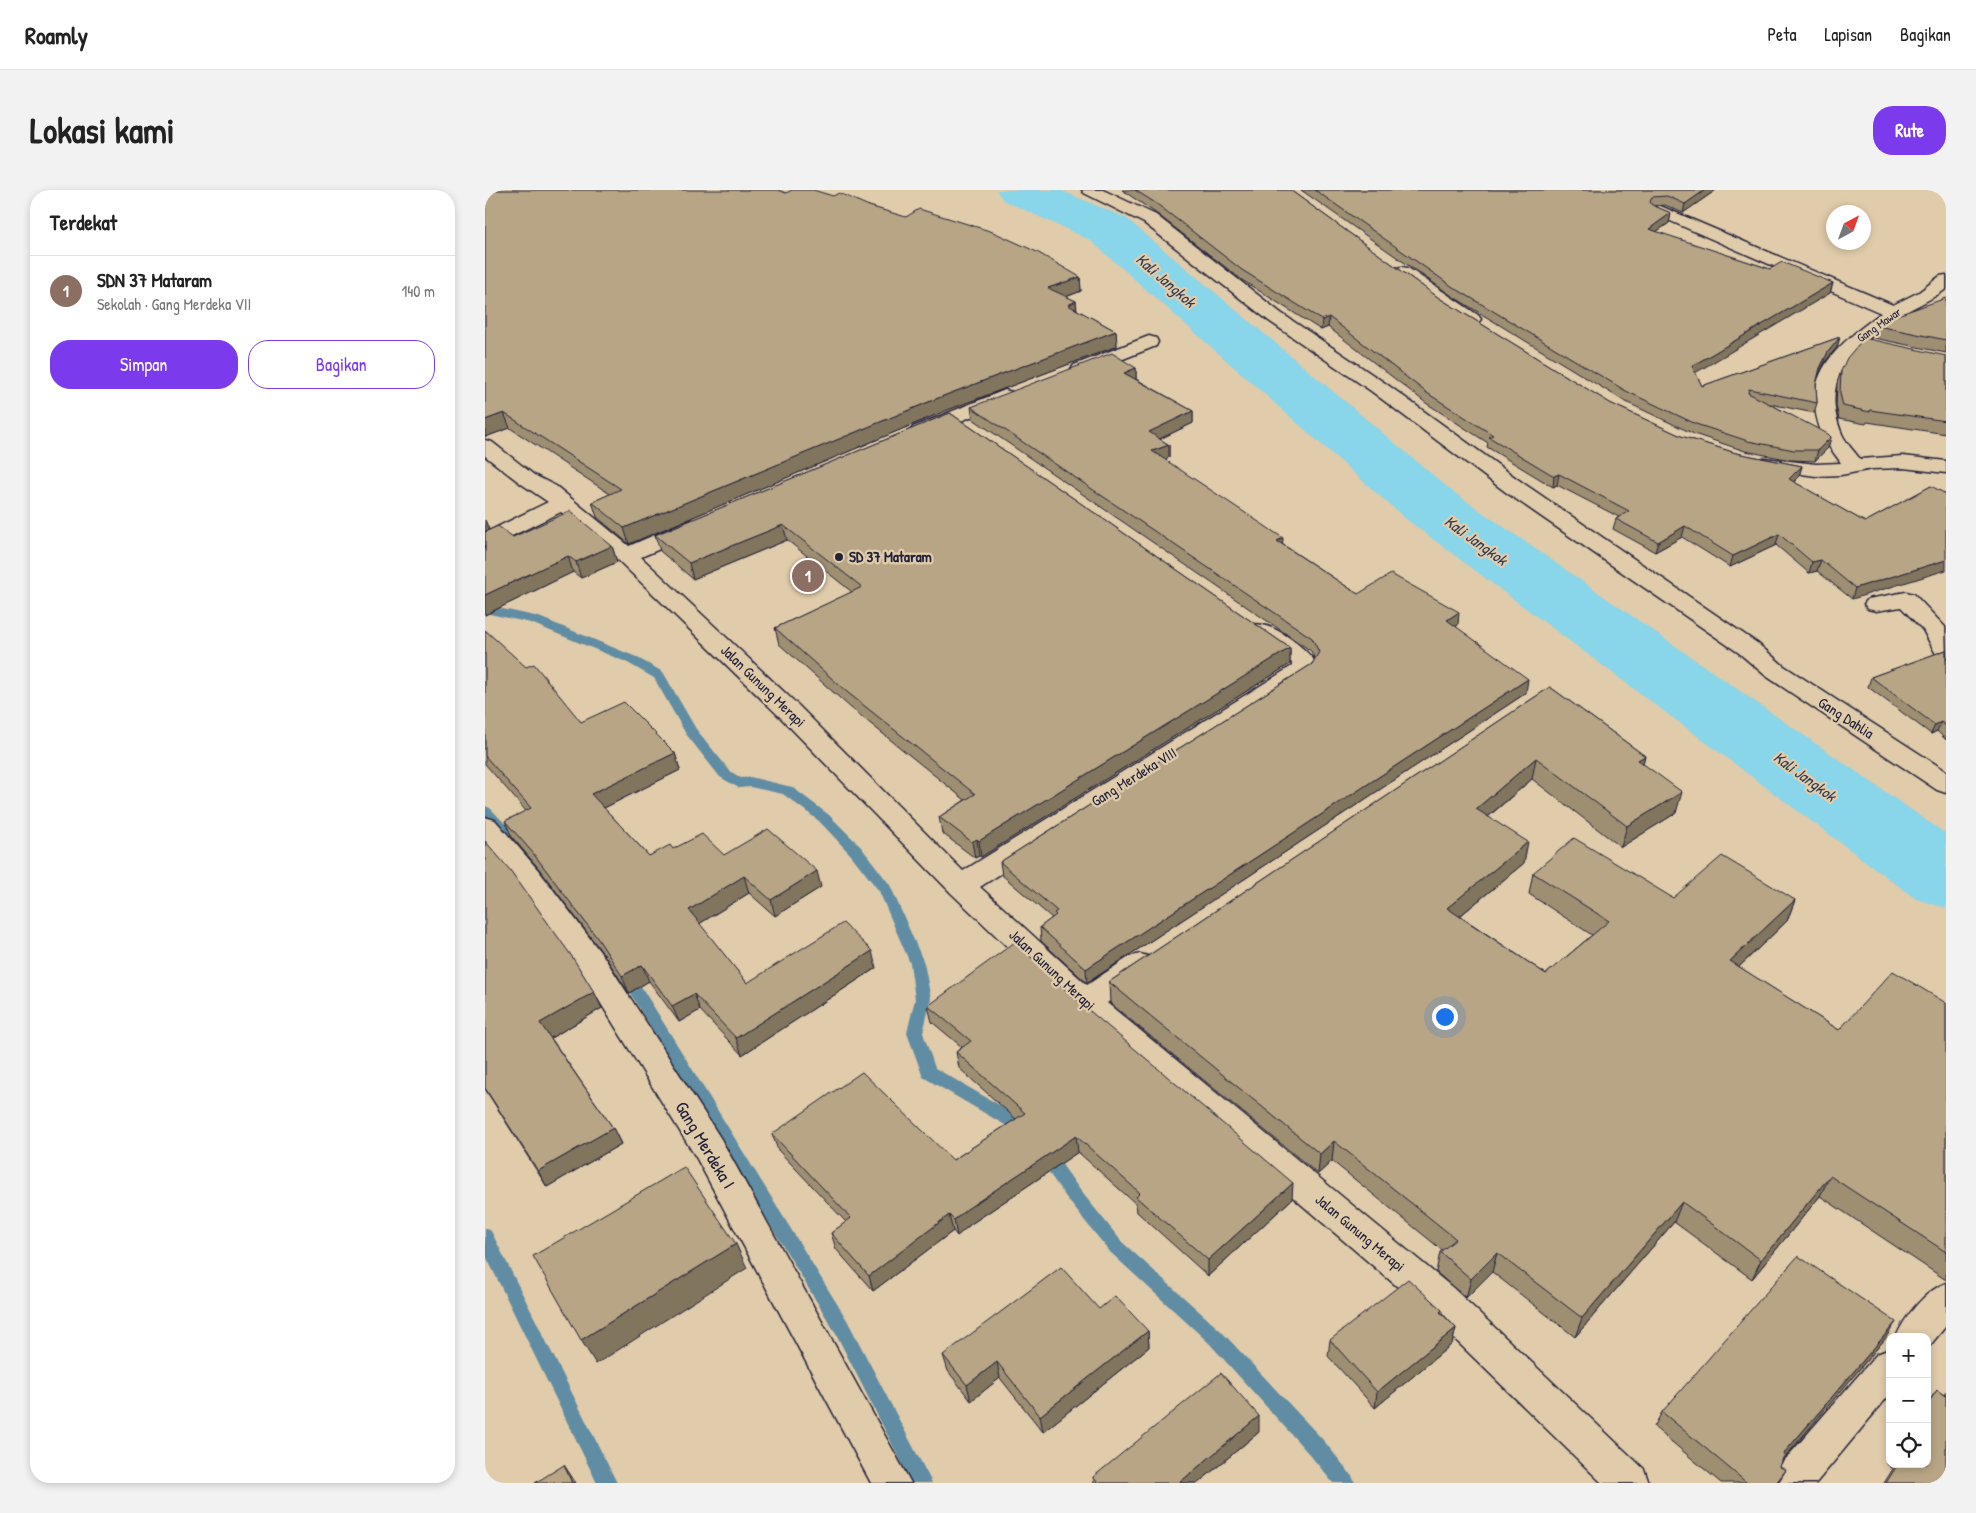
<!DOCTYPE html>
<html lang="id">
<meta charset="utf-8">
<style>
body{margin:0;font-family:"Patrick Hand",sans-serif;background:#f2f2f2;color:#222}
.controls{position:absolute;right:15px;bottom:15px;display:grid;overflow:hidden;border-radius:10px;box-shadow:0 2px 8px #0003}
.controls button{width:45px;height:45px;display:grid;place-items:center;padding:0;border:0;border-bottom:1px solid #e0e0e0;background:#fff;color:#222;font:25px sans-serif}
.compass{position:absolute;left:1341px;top:15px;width:45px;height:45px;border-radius:50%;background:#fff;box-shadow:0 2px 8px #0003;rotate:41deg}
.you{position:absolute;left:959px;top:826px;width:18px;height:18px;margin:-12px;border:4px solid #fff;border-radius:50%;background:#1a73e8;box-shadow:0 0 0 8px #1a73e833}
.badge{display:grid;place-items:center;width:32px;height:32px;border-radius:50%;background:#7c3aed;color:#fff;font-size:16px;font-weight:700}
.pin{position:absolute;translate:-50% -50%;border:2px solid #fff;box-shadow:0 1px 5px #0006}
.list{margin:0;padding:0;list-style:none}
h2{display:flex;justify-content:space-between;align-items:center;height:65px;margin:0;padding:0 20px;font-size:21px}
h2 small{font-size:16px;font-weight:400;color:#767676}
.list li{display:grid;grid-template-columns:32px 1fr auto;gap:15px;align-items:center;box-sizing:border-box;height:70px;padding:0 20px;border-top:1px solid #e0e0e0}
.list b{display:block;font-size:19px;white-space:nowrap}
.list p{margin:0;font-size:16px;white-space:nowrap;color:#767676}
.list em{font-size:16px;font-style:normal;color:#767676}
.actions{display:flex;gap:10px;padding:15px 20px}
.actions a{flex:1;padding:11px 0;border:1px solid #7c3aed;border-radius:20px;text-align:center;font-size:18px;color:#7c3aed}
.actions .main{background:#7c3aed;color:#fff}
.icon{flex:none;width:28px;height:28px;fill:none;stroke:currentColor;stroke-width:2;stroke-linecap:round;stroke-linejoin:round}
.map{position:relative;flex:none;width:1461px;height:1293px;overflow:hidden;border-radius:20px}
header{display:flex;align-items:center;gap:30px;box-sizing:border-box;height:70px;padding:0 25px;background:#fff;border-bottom:1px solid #e0e0e0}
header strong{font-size:24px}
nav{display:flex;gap:28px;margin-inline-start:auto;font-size:18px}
.intro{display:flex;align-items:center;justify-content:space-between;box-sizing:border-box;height:120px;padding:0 30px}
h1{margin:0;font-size:35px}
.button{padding:12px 22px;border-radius:20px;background:#7c3aed;color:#fff;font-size:18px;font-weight:700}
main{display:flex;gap:30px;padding:0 30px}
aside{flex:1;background:#fff;border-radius:20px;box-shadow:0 2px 8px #0003}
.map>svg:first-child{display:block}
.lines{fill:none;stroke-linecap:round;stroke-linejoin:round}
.stream{fill:#608da3;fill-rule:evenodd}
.river{fill:#89d5e9;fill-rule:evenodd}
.minor-casing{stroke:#22223b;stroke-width:3}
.minor{fill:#e0cbaa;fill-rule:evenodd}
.wall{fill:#9e8e72;stroke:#22223b}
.shaded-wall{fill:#81745d;stroke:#22223b}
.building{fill:#b8a585;stroke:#22223b}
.poi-dot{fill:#22223b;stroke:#e0cbaa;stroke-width:2}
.labels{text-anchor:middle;stroke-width:4.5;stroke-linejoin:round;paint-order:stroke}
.far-street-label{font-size:12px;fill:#22223b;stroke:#e0cbaa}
.poi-label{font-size:15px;font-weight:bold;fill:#22223b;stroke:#e0cbaa;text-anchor:start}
.street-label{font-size:15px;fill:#22223b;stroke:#e0cbaa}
.water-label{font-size:16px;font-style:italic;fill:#313d55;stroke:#e0cbaa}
.near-street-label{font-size:18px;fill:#22223b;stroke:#e0cbaa}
</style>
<header>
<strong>Roamly</strong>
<nav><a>Peta</a><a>Lapisan</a><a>Bagikan</a></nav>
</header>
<div class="intro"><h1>Lokasi kami</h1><a class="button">Rute</a></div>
<main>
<aside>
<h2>Terdekat<small></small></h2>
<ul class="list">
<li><span class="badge" style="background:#8d6e63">1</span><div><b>SDN 37 Mataram</b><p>Sekolah · Gang Merdeka VII</p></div><em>140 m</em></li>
</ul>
<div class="actions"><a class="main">Simpan</a><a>Bagikan</a></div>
</aside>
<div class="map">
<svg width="1461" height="1293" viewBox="0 0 1461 1293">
<rect width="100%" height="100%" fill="#e0cbaa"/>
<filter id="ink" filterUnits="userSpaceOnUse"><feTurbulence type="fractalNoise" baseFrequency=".02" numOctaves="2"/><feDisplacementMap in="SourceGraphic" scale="10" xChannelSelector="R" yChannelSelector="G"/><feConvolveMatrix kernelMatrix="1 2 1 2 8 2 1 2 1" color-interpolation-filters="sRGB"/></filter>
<g filter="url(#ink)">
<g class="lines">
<g class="stream">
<path d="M0,415l54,12 95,39 29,16 33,57 34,42 11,7 9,-1 42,10 37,28 32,32 29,38 34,78 7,36 -8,34 12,35 99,57 2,5 -2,5 -6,2 -6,-2 -99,-58 -16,-44 8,-34 -5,-36 -31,-72 -28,-36 -32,-34 -36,-27 -33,-7 -11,1 -19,-11 -34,-43 -32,-56 -28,-16 -95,-39 -46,-10z"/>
<path d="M0,616l5,2 20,21 2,3 -2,3h-10l-15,-16z"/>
<path d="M34,653l5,2 46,50 2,4 -2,4h-10l-46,-52 -2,-3z"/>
<path d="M141,778l5,2 216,350 85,163h-20l-77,-151 -214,-354 -2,-4 2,-4z"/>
<path d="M560,957l6,2 29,41 42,52 99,89 103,110 28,35 3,7h-22l-23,-28 -101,-112 -99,-91 -42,-52 -29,-41 -2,-5 2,-5z"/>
<path d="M0,1038l6,3 126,252h-20l-112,-229z"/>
</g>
<path class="river" d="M511,0h64l66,28 326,273 494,343v74l-30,-9 -510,-380 -316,-279 -87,-40z"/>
<g class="minor-casing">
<g id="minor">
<path d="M597,0h21l53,25 125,98 104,70 138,100 234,160 27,23 162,105v22l-9,-3 -171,-114 -27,-23 -232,-160 -136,-102 -102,-70 -125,-98 -60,-30z"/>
<path d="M1173,15l235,100 26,-13 21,-16 6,-1v14c-15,11 -31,17 -46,27 -45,29 -82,61 -58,118 4,9 12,17 18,25l43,-3 43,5v12l-43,-5 -31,1 -31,6 -25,1 -59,-8 -3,-4 3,-4 7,-2 52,6 25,-1c-6,-9 -15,-19 -19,-29 -24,-59 16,-89 59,-121l-229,-100 -2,-3z"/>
<path d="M917,77l6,1 70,47 3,4 -3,4h-12l-70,-47 -3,-4 3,-4z"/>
<path d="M664,146l7,2 2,4 -2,4 -68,27h-14l-3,-4 3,-4z"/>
<path d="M520,200l7,2 3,4 -3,4 -85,35 -7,2 -7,-2 -3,-4 3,-4z"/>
<path d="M0,250l7,2 42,33 22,11 73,60 55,-24 8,-2 8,2 3,5 -3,5 -59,25 157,148 165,166 329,-205v-3l-40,-28 -4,-5 4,-5c19,-5 54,23 65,39l-7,12 -330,211 107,98 42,-28 11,-3 11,3 4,8 -4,8 -44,30 346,285 191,181 5,14h-47l-175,-171 -353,-302 -123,-117 -171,-176 -162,-157 -57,-48 -76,37v-16l63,-31 -28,-19 -35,-27z"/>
<path d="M1421,402l8,2 31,33 1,32 -9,-3 -14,-26 -22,-23 -25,4 -8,-2 -4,-5 4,-5z"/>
<path d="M0,627l10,3 44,51 65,86 117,182 190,344h-40l-174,-324 -115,-186 -63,-88 -34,-40z"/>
<path d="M1461,1093v43l-19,23v-12h-31c9,-21 29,-46 50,-54z"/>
<path d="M1405,1159v45l-74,89h-44l5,-14 100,-115z"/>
</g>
</g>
<use href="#minor" class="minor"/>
</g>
<g class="wall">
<path d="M0,0l301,3 83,13 211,71 1,14 -15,6 10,4 1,9 39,21 1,15 -172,65 -316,133 -32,-27 -5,-15 18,-8 -100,-66 -25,9z"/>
<path d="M637,0h168l149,108 171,105 71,33 55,17 66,13 -3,10 -5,6 71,40 66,-36 -79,113 -35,-28 -8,2 -33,-28 -46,22 -48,-30 -27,15 -42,-23 3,-10 3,-2 -62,-32 -4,2 -66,-40 1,-4 -62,-40 -98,-76 -7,3 -79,-50 -85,-66z"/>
<path d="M816,0h415l-33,23 -18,-8 -11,1 17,7 -2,10 -13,9 114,37 63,14 -3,10 -135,79 7,14 138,-49 -3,10 -12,15 -7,13 -2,9 1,19 -3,10 -44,-9 61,33 -3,11 -13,13 -24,-1 -46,-9 -51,-17 -70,-33 -172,-105z"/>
<path d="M1454,0h7v4z"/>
<path d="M1461,108v55l-72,-15 4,-12z"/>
<path d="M1461,166v78l-79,-12 -1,2 -27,-5 -3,-13 1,-23 4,-12z"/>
<path d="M651,178v11l57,32v12l-33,16 9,6v12l-5,2 118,85 76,50 100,31 -2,2 70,66 -439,290 -46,-42 -1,-14 12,-9 -50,-43 -2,-13 312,-198 3,-5 -4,-8 -338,-232 -2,-12z"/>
<path d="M465,223l340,235v16l-309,193 -2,-1 -4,2 -33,-25 -3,-16 26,-17 -114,-92 -72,-64 -4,-16 77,-36 -65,-52 -94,39 -33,-28 -5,-16z"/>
<path d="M0,342l28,5 99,9 5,16 -36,16 -8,-6 -88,43z"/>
<path d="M0,440l96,92 94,31 5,17 -76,38 45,48 24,-7 51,6 97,32 -46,29 -26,-23 -50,31 48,59 129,-15 -134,87 -42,-45 -21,12 -30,-41 -20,12 -24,-37 -65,-86 -28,-33 -7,-16 21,-10 -41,-47z"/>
<path d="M1461,460v90l-9,-9 -6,3 -63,-47 3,-10z"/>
<path d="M1065,497l95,69 -2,7 33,50 -55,34 -89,-68 -44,38 36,46 -64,53 86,58 46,-39 -63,-41 4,-21 140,25 122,2 -8,21 -48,46 100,63 107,-27v277l-126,-84 -68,83 -78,-57 -99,115 -83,-65 -26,26 -30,-26 4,-20 2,-2 -110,-89 -14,13 -208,-171 -1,-21z"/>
<path d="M0,651l109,151 8,16 -51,30 62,90 8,16 -74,43 -62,-98z"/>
<path d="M586,805l221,204 -84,77 -71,-64 -1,-8 -58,-52 -107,72 -14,12 -4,-5 -80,60 -37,-42 -5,-16 15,-11 -68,-72 -6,-16 181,26 63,-41 -57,-51 -3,-16 6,-5 -30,-25 -4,-16z"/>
<path d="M614,1119l49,22 1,16 -106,85 -43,-54 -29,23 -23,-30 -5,-16z"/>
<path d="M957,1120v3l14,15 -4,16 -77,64 -47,-52 2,-16z"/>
<path d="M1400,1149l-103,121 -2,7 -2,16h-57l-67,-56 8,-15z"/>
<path d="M1452,1200l7,5 2,-3v91h-62l9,-14 -6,-5 3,-4v4h37v-60z"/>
<path d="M774,1242l-61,51h-104l-1,-6z"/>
</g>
<g class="shaded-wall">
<path d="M1220,0h11l-33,23 2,-9z"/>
<path d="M1186,23l-2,10 -22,15 2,-9z"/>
<path d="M595,87l1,14 -32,12 -1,-15z"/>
<path d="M1348,93l-3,10 -140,83 2,-10z"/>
<path d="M591,111l1,15 -9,-11z"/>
<path d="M844,127l-1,10 -7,3 1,-10z"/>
<path d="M631,141l1,15 -172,65 -316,133 -5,-16 319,-132z"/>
<path d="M1355,147l-3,10 -12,15 -8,16 3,-10 8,-16z"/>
<path d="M651,178v12l-12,-7z"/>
<path d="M708,221v12l-44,21v-12z"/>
<path d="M19,223l6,15 -25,9v-17z"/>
<path d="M1346,247l-3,11 -13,13 3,-11z"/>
<path d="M684,255v12l-16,7 -1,-13z"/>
<path d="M1317,276l-3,10 -13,14 3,-11z"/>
<path d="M1074,284l-2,11 -4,2 1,-11z"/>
<path d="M0,330l4,9 -4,3z"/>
<path d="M298,335l4,15 -94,39 -4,-16z"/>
<path d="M1200,336l-3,11 -27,15 3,-10z"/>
<path d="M1294,344l-3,11 -46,22 3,-11z"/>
<path d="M798,348l-1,13 -5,-10z"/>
<path d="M127,356l5,16 -36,16 -5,-16z"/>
<path d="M83,366l5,16 -88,43v-20z"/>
<path d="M1336,370l-4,11 -8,2 3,-11z"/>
<path d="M1461,370v10l-94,29 3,-11z"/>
<path d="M974,422l-1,13 -13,8 2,-13z"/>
<path d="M805,458v16l-309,193 -2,-16z"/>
<path d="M1043,489l-2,14 -439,290 -1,-14z"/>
<path d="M1456,532l-4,9 -6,3 4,-9z"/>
<path d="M190,563l5,17 -82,41 -7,-17z"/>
<path d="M1160,566l-6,21 -1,-17z"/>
<path d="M1051,568l-4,21 -60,51 4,-21z"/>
<path d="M1197,602l-6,21 -55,34 6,-21z"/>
<path d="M492,649l2,17 -4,2 -3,-16z"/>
<path d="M1043,652l-4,21 -80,66 3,-21z"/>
<path d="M332,681l4,16 -46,29 -4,-16z"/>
<path d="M259,686l5,17 -55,34 -5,-17z"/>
<path d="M1310,710l-8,21 -64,61 7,-21z"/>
<path d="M387,761l4,17 -134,87 -6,-17z"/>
<path d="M157,775l7,16 -20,12 -7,-17z"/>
<path d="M109,802l8,16 -53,31 -9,-16z"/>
<path d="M209,804l6,16 -21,12 -7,-16z"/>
<path d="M128,938l8,16 -74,43 -9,-16z"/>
<path d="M591,946l2,16 -107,72 -14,12 -3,-16 13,-11z"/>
<path d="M849,951l-2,20 -14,13 2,-20z"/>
<path d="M1345,986l-10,20 -68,83 9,-19z"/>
<path d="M808,993l-1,16 -84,77v-16z"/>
<path d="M1197,1012l-8,20 -99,115 7,-19z"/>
<path d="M464,1025l4,16 -80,60 -4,-15z"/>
<path d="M251,1054l11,24 -151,96 -15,-24z"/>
<path d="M1012,1063l-5,19 -26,26 5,-19z"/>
<path d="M1411,1132l-11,17 -109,129 9,-16z"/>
<path d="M971,1138l-4,16 -77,64 2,-16z"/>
<path d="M663,1141l1,16 -106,85 -3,-16z"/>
<path d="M512,1172l3,16 -29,23 -4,-16z"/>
<path d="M774,1226v16l-61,51h-19z"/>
<path d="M79,1275l12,18h-4z"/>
<path d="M1301,1280l-8,13h-2z"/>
</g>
<g class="building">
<path d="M0,0h293l8,3 6,-3h21l20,6 6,-3 30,13 37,11 13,-8 74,23 44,20 43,25 -32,11 28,13 -8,4 48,26 -173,65 -319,132 -32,-26 29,-13 -117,-76 -19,7z"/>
<path d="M650,0h155l149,108 171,105 71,33 55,17 66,13 -13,13 76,43 66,-36 15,8v66l-91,28 -34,-28 -9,2 -33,-28 -46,22 -48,-30 -27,16 -42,-23 13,-8 -70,-37 -5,2 -65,-39 4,-2 -66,-42 -98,-76 -7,3 -80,-50 -85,-66z"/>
<path d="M830,0h390l-20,14 -18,-8 -15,1 -2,5 2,3 19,8 -22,16 121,40 12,-7 51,21 -141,83 10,20 138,-49 -12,15 -8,16 -4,16 1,19 -68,-14 -1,4 80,41 3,3 -13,13h-24l-46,-9 -52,-17 -70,-33 -173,-104z"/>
<path d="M1461,108v42l-68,-14 11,-8z"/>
<path d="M1379,148l82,18v65l-76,-11v2l-27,-6 -3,-13 1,-22 6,-13z"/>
<path d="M627,163l24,15 -12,5 69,38 -44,21 20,13 -17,6 131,87 -6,3 81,53 33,-20 68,38 -12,8 81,59 -442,290 -46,-42 16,-12 -2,-2 3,-2 -57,-49 312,-198 7,-12 -7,-14 -341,-231z"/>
<path d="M465,223l340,235 -311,193 -2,-2 -5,3 -33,-25 36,-23 -128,-102 -72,-64 87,-41 -79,-62 -94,38 -34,-28z"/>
<path d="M85,321l42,35 -36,16 -8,-6 -83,39v-63l13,-6 15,11z"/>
<path d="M0,440l41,37 8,-3 47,58 43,-20 51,51 -84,41 58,62 21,-11 3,4 29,-15 22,21 44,-26 49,42 -46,29 -27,-24 -55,34 58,73 96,-60 29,28 -136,87 -42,-44 -22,12 -30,-41 -20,11 -24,-37 -65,-86 -28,-32 26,-13 -46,-52z"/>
<path d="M1461,460v76l-5,-4 -6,3 -64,-48z"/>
<path d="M1065,497l95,69 -7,4 44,32 -55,34 -91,-68 -60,51 52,33 -81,66 99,66 63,-53 -76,-48 41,-35 99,60 49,-42 73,44 -65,61 109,69 54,-59 53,32v249l-116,-76 -69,84 -79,-58 -100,116 -85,-65 -26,26 -31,-27 16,-13 -122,-98 -14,13 -211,-172z"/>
<path d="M0,651l25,29 63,88 21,34 -54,31 73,105 -75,43 -53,-83z"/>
<path d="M530,752l56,53 222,188 -85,77 -72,-63 4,-4 -64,-57 -109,73 -13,11 -5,-5 -80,61 -38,-43 20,-15 -79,-84 90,-62 91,88 72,-47 -69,-61 15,-11 -43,-35z"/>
<path d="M199,977l52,77 -155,96 -48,-84z"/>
<path d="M1313,1066l98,66 -111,130 -5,15 6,3 -10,13h-29l-85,-71z"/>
<path d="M576,1077l38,42 16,-13 33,35 -108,85 -43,-54 -30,23 -24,-30z"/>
<path d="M923,1089l34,31 -2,2 16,16 -79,64 -47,-52z"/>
<path d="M736,1183l38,43 -80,67h-81l-5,-6z"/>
<path d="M1452,1200l8,6 1,-1v88h-60l12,-19h29v-59z"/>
<path d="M79,1275l8,18h-37z"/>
</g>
</g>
<circle class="poi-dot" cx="354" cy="367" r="5"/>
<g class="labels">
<g class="far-street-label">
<text transform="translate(1394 135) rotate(-35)" y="4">Gang Mawar</text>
</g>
<g class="poi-label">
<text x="364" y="372">SD 37 Mataram</text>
</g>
<g class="street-label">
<text transform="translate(278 496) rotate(44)" y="5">Jalan Gunung Merapi</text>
<text transform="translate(1361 528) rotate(33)" y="5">Gang Dahlia</text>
<text transform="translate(649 587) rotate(-32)" y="5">Gang Merdeka VIII</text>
<text transform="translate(567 780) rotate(43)" y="5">Jalan Gunung Merapi</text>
<text transform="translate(875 1043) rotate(40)" y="5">Jalan Gunung Merapi</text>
</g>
<g class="water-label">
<text transform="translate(681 90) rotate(41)" y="6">Kali Jangkok</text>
<text transform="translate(991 350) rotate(36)" y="6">Kali Jangkok</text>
<text transform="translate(1320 586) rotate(36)" y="6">Kali Jangkok</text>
</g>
<g class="near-street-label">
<text transform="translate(220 955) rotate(59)" y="6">Gang Merdeka I</text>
</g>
</g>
</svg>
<div class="controls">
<button>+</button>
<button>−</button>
<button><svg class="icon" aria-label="locate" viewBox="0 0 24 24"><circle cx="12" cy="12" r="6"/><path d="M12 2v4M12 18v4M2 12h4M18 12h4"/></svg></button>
</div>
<svg class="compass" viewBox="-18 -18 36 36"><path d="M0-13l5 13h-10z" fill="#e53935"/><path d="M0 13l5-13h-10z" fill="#767676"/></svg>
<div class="you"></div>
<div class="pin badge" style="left:323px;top:386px;background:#8d6e63">1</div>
</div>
</main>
